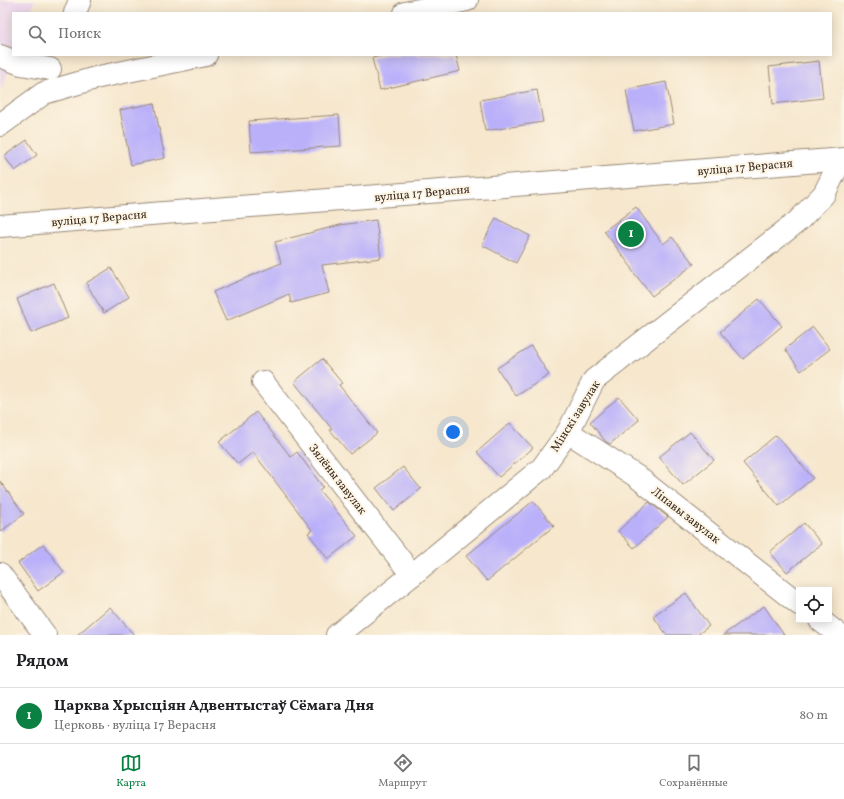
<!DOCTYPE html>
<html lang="ru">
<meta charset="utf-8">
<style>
body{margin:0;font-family:Vollkorn,serif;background:#f6f6f6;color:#202124}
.controls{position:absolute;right:12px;bottom:12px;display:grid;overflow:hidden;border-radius:0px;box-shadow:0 2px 10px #0003}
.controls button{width:36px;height:36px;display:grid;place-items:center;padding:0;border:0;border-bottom:1px solid #e0e0e0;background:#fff;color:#202124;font:20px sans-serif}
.you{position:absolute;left:453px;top:432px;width:14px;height:14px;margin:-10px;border:3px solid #fff;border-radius:50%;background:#1a73e8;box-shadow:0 0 0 6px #1a73e833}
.badge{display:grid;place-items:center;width:26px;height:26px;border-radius:50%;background:#0b8043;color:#fff;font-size:13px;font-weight:700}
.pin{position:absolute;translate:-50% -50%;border:2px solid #fff;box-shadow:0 1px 4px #0006}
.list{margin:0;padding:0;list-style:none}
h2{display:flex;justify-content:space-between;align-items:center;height:52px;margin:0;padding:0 16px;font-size:17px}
h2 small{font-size:13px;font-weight:400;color:#757577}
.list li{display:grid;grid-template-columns:26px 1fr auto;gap:12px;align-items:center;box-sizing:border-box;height:56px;padding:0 16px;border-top:1px solid #e0e0e0}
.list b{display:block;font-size:15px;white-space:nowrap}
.list p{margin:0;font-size:13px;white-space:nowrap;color:#757577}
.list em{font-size:13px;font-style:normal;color:#757577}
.icon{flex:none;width:22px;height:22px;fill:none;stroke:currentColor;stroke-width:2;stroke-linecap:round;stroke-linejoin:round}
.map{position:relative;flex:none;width:844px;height:635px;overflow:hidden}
.search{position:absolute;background:#fff;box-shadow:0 2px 10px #0003;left:12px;right:12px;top:12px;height:44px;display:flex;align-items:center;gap:10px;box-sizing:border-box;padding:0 14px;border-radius:0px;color:#757577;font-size:15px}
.sheet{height:108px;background:#fff}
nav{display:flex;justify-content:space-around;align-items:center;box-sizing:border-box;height:56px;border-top:1px solid #e0e0e0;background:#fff;font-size:11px;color:#757577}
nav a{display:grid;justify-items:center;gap:2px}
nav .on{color:#0b8043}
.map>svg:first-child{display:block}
.built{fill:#e9d2ed}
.building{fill:#bab0fa}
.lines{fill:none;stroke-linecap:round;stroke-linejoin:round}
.minor-casing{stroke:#988876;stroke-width:24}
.minor{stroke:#fff;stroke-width:22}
.labels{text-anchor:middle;stroke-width:4;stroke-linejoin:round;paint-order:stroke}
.street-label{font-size:12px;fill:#3b2a1e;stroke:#fcf5e5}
</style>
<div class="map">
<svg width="844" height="635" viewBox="0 0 844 635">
<rect width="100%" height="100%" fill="#fcf5e5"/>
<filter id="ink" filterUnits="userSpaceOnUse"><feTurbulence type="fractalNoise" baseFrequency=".025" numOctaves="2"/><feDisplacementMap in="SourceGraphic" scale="8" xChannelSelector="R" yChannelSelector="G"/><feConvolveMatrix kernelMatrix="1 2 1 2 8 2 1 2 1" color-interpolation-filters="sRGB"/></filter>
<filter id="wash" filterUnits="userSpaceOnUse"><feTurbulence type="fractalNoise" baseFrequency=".012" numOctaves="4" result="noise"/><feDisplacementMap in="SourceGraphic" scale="16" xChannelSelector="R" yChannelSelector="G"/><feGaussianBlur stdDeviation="0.9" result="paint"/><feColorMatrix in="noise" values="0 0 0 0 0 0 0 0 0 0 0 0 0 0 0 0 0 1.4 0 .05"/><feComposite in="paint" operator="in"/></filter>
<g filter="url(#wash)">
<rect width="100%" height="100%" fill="#f6e7cd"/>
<path class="built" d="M0,0h35l-5,13h-17v42h1l-12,33 -2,2z"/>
<g id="blocks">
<g class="building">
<path d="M384,55h72l4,16 -80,19 -8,-32z"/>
<path d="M819,61l4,37 -50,6 -4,-37z"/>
<path d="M666,82l8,42 -40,7 -8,-41z"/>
<path d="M537,90l6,32 -58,9 -5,-31z"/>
<path d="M154,103l11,55 -34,7 -11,-55z"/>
<path d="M339,115l2,31 -90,6 -2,-31z"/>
<path d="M27,140l10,15 -22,16 -11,-15z"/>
<path d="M636,207l27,37 9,-7 22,27 -42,32 -21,-27 1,-1 -28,-37z"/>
<path d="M496,218l34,18 -14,27 -34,-18z"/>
<path d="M376,220l5,38 -59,7 7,28 -38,10 -2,-9 -63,27 -13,-29 68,-29 -6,-21 65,-17z"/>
<path d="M111,268l18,29 -25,16 -18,-30z"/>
<path d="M54,283l14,35 -37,15 -14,-34z"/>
<path d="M759,299l23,27 -39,33 -23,-27z"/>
<path d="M813,327l17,22 -29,22 -16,-22z"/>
<path d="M531,346l18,29 -33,21 -19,-28z"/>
<path d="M322,359l20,24 -3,2 38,48 -27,21 -20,-24 2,-1 -38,-47z"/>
<path d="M619,397l20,23 -29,24 -4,-2 -16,-20z"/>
<path d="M256,412l35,45 6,-5 26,35 -4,3 38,46 -29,23 -20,-26 4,-3 -59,-78 -15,12 -19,-22z"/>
<path d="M510,423l23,25 -34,29 -22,-25z"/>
<path d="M690,432l24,28 -31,25 -24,-28z"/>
<path d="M776,435l37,43 -34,28 -36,-43z"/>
<path d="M403,467l18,22 -27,22 -18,-23z"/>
<path d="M0,481l24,33 -24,18z"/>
<path d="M533,501l21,25 -67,55 -21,-25z"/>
<path d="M649,502l19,15 -34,31 -16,-17z"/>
<path d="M804,523l18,21 -35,28 -17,-20z"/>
<path d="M43,544l21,28 -26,19 -20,-28z"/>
<path d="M686,593l23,33 -12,9h-30l-14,-19z"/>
<path d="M764,606l20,29h-61z"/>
<path d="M110,607l24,28h-57z"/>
</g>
</g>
</g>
<g filter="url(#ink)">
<use href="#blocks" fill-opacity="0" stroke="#988876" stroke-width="1"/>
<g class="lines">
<g class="minor-casing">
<g id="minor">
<path d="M75,13l5,-13"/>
<path d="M405,13l62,-13"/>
<path d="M0,56l21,8 29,5"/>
<path d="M0,125l44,-32 55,-16 107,-22"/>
<path d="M0,226l844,-67"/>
<path d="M263,382l149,193"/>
<path d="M568,432l68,44 163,128"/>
<path d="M0,574l45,61"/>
<path d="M820,620l19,15"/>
<path d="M337,635l75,-60 130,-107 26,-36 26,-52 204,-159 26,-27 17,-34"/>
</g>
</g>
<use href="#minor" class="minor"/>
</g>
</g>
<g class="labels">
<g class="street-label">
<text transform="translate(745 167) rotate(-5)" y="4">вуліца 17 Верасня</text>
<text transform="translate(422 193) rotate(-5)" y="4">вуліца 17 Верасня</text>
<text transform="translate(99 218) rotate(-5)" y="4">вуліца 17 Верасня</text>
<text transform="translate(575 416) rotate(-58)" y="4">Мінскі завулак</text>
<text transform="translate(338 479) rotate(52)" y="4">Зялёны завулак</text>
<text transform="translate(686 515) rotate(38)" y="4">Ліпавы завулак</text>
</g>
</g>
</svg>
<div class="controls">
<button><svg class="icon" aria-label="locate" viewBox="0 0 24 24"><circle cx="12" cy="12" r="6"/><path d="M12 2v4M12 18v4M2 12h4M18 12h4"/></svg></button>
</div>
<div class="you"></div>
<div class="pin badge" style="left:631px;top:234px">1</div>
<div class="search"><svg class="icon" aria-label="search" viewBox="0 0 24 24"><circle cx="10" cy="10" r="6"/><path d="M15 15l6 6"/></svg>Поиск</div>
</div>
<section class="sheet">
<h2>Рядом<small></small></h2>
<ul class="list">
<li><span class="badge">1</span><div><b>Царква Хрысціян Адвентыстаў Сёмага Дня</b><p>Церковь · вуліца 17 Верасня</p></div><em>80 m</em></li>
</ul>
</section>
<nav>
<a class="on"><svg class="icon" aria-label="map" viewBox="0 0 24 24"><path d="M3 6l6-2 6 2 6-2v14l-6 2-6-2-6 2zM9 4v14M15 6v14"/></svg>Карта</a>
<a><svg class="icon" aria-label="directions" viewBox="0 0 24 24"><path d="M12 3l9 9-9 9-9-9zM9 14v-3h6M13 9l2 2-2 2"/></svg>Маршрут</a>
<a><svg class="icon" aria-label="saved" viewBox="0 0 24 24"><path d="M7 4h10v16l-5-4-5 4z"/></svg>Сохранённые</a>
</nav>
